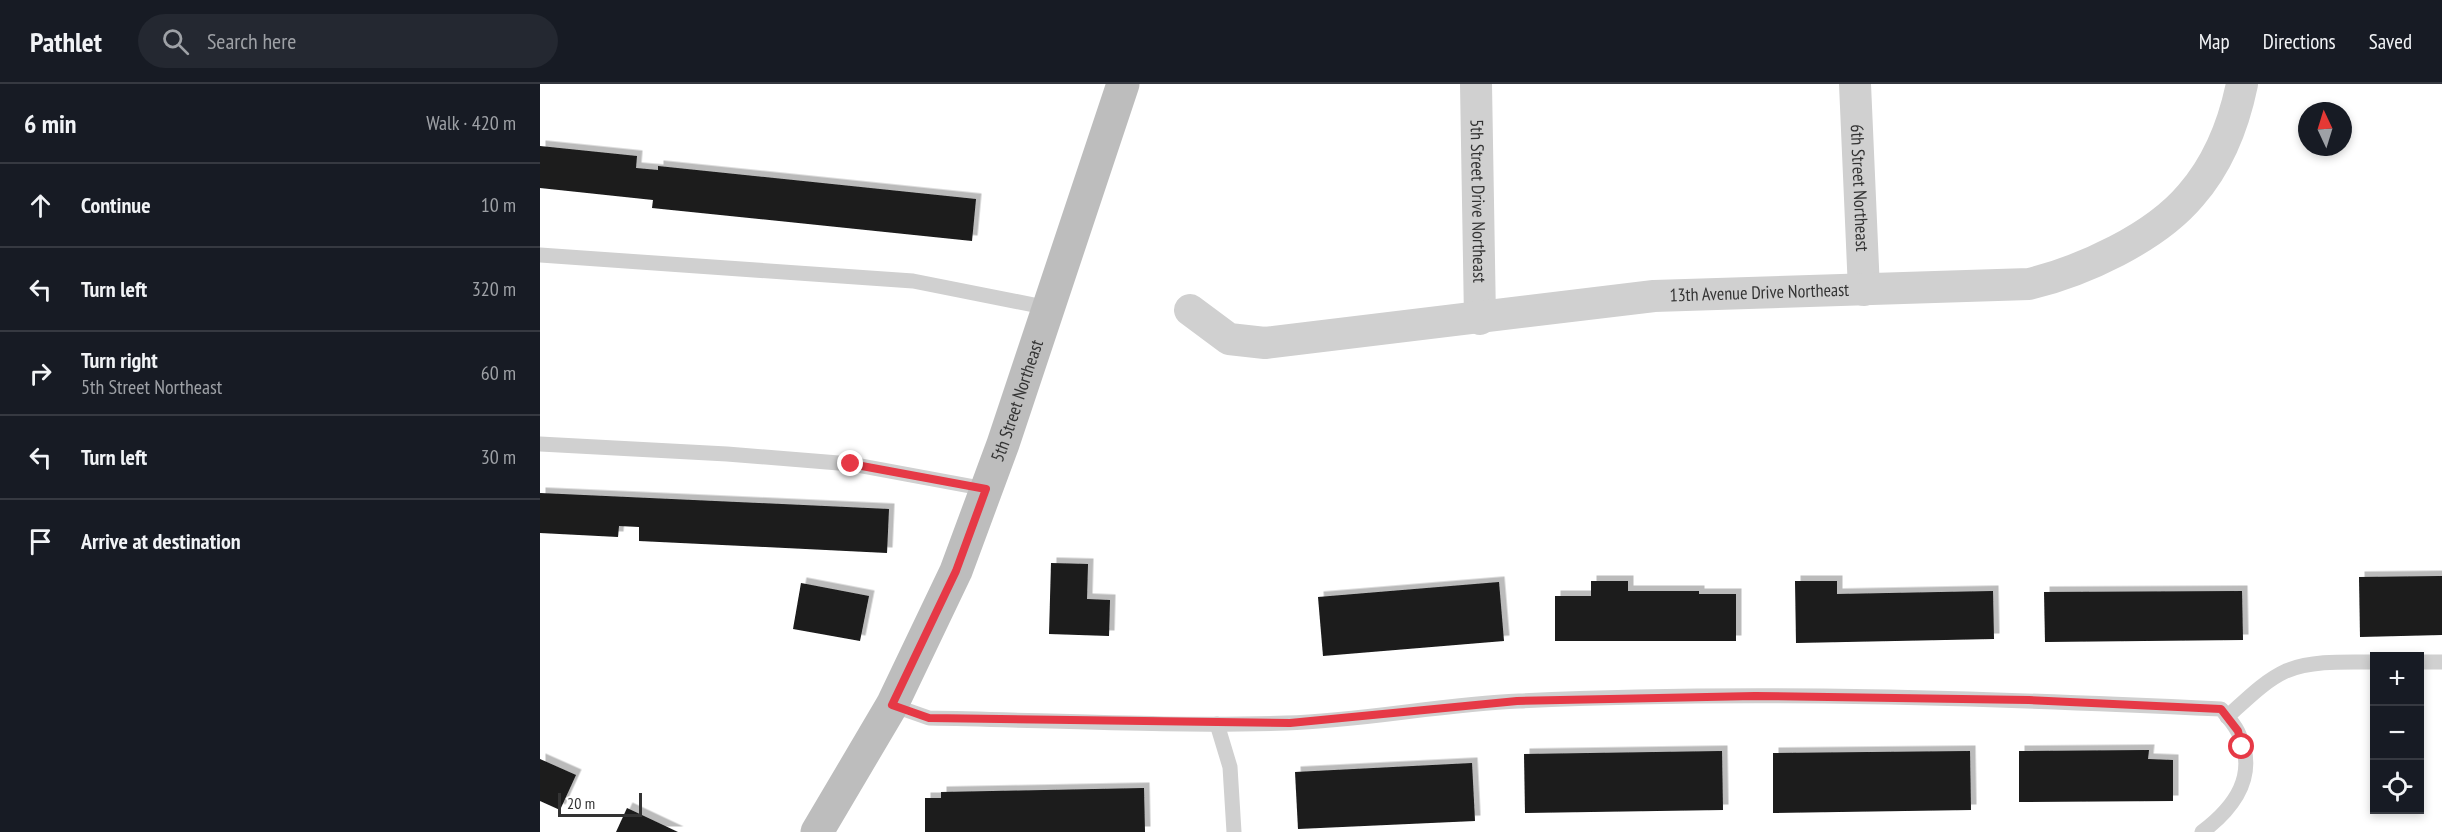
<!DOCTYPE html>
<meta charset="utf-8">
<style>
body{margin:0;font-family:"PT Sans Narrow",sans-serif;background:#242831;color:#f1f3f6}
.controls{position:absolute;right:18px;bottom:18px;display:grid;overflow:hidden;border-radius:0px;box-shadow:0 3px 9px #0003}
.controls button{width:54px;height:54px;display:grid;place-items:center;padding:0;border:0;border-bottom:2px solid #363941;background:#171b24;color:#f1f3f6;font:30px sans-serif}
.compass{position:absolute;left:1758px;top:18px;width:54px;height:54px;border-radius:50%;background:#171b24;box-shadow:0 3px 9px #0003;rotate:356deg}
.scale{position:absolute;left:18px;bottom:15px;width:84px;box-sizing:border-box;padding-left:6px;border:3px solid #333;border-top:0;font-size:16px;line-height:21px;white-space:nowrap;color:#333;-webkit-text-stroke:4px #fff;paint-order:stroke}
.stop{position:absolute;width:18px;height:18px;margin:-14px;border:4px solid #e63946;border-radius:50%;background:#fff}
.stop.end{background:#e63946;border-color:#fff;box-shadow:0 2px 6px #0008}
.list{margin:0;padding:0;list-style:none}
h2{display:flex;justify-content:space-between;align-items:center;height:78px;margin:0;padding:0 24px;font-size:26px}
h2 small{font-size:20px;font-weight:400;color:#9ea1a6}
.list li{display:grid;grid-template-columns:39px 1fr auto;gap:18px;align-items:center;box-sizing:border-box;height:84px;padding:0 24px;border-top:2px solid #363941}
.list b{display:block;font-size:22px;white-space:nowrap}
.list p{margin:0;font-size:20px;white-space:nowrap;color:#9ea1a6}
.list em{font-size:20px;font-style:normal;color:#9ea1a6}
.icon{flex:none;width:33px;height:33px;fill:none;stroke:currentColor;stroke-width:2;stroke-linecap:round;stroke-linejoin:round}
.map{position:relative;flex:none;width:1902px;height:748px;overflow:hidden}
header{display:flex;align-items:center;gap:36px;box-sizing:border-box;height:84px;padding:0 30px;background:#171b24;border-bottom:2px solid #363941}
header strong{font-size:28px}
nav{display:flex;gap:33px;margin-inline-start:auto;font-size:21px}
.search{width:420px;height:54px;background:#242831;display:flex;align-items:center;gap:15px;box-sizing:border-box;padding:0 21px;border-radius:33px;color:#9ea1a6;font-size:22px}
main{display:flex}
aside{flex:1;background:#171b24}
.map>svg:first-child{display:block}
.building{fill:#1a1a1a;filter:url(#shadow)}
.lines{fill:none;stroke-linecap:round;stroke-linejoin:round}
.lane{stroke:#d0d0d0;stroke-width:15}
.street{stroke:#d0d0d0;stroke-width:32}
.secondary{stroke:#bdbdbd;stroke-width:33}
.route{stroke:#e63946;stroke-width:8}
.labels{text-anchor:middle;stroke-width:6;stroke-linejoin:round;paint-order:stroke}
.street-label{font-size:18px;fill:#333;stroke:#fff}
</style>
<header>
<strong>Pathlet</strong>
<div class="search"><svg class="icon" aria-label="search" viewBox="0 0 24 24"><circle cx="10" cy="10" r="6"/><path d="M15 15l6 6"/></svg>Search here</div>
<nav><a>Map</a><a>Directions</a><a>Saved</a></nav>
</header>
<main>
<aside>
<h2>6 min<small>Walk · 420 m</small></h2>
<ul class="list">
<li><svg class="icon" aria-label="ahead" viewBox="0 0 24 24"><path d="M12 20V5M6 11l6-6 6 6"/></svg><div><b>Continue</b></div><em>10 m</em></li>
<li><svg class="icon" aria-label="left" viewBox="0 0 24 24"><path d="M17 20v-9H6M10 6l-5 5 5 5"/></svg><div><b>Turn left</b></div><em>320 m</em></li>
<li><svg class="icon" aria-label="right" viewBox="0 0 24 24"><path d="M7 20v-9h11M14 6l5 5-5 5"/></svg><div><b>Turn right</b><p>5th Street Northeast</p></div><em>60 m</em></li>
<li><svg class="icon" aria-label="left" viewBox="0 0 24 24"><path d="M17 20v-9H6M10 6l-5 5 5 5"/></svg><div><b>Turn left</b></div><em>30 m</em></li>
<li><svg class="icon" aria-label="arrive" viewBox="0 0 24 24"><path d="M6 21V4h12l-3 4 3 4H6"/></svg><div><b>Arrive at destination</b></div></li>
</ul>
</aside>
<div class="map">
<svg width="1902" height="748" viewBox="0 0 1902 748">
<defs>
<filter id="shadow"><feDropShadow dx="5.5" dy="-5.5" stdDeviation="0" flood-color="#0004"/></filter>
</defs>
<rect width="100%" height="100%" fill="#fff"/>
<g class="building">
<path d="M0,62l97,10 -1,12 22,2v-4l318,33 -4,42 -320,-33 1,-8 -113,-12z"/>
<path d="M0,409l349,16 -2,44 -248,-12v-14l-20,-1 -1,11 -78,-4z"/>
<path d="M511,479l37,1 -1,35 23,1 -1,36 -60,-2z"/>
<path d="M1902,492v59l-82,2 -1,-60z"/>
<path d="M1051,497h37v10h71v3h37v47h-181v-45h36z"/>
<path d="M1255,497h42v13l156,-3 1,48 -198,4z"/>
<path d="M959,498l5,59 -181,15 -5,-59z"/>
<path d="M261,499l68,13 -9,45 -67,-12z"/>
<path d="M1702,507l1,49 -198,2 -1,-50z"/>
<path d="M1609,666l-1,9 25,1v41l-154,1v-51z"/>
<path d="M1182,667l1,59 -198,3 -1,-59z"/>
<path d="M1430,667l1,59 -198,3v-60z"/>
<path d="M0,675l36,16 -16,35 -20,-9z"/>
<path d="M932,679l3,58 -177,8 -3,-57z"/>
<path d="M604,704l1,44h-220v-34h16v-6z"/>
<path d="M87,724l51,24h-62z"/>
</g>
<g class="lines">
<g class="lane">
<path d="M0,171l373,26 136,27"/>
<path d="M0,360l187,10 124,10 135,25"/>
<path d="M1880,578h22"/>
<path d="M352,621l37,13c119,2 238,9 357,5 78,-2 155,-19 233,-22 234,-11 469,-3 702,8 6,7 13,15 17,23 21,43 -3,75 -36,100"/>
<path d="M1687,633c18,-16 37,-36 59,-46 26,-11 61,-9 88,-9"/>
<path d="M677,640l13,43 4,65"/>
</g>
<g class="street">
<path id="s1" d="M936,0l4,235"/>
<path id="s2" d="M1315,0l9,206"/>
<path id="s3" d="M650,226l39,29 36,4 389,-47 375,-12c54,-13 126,-46 162,-89 27,-31 43,-72 51,-111"/>
</g>
<path class="secondary" id="s4" d="M277,748l75,-127 64,-134 47,-127 120,-360"/>
</g>
<g class="lines">
<path class="route" d="M311,380l135,25 -30,82 -64,134 37,13 361,5 227,-22 238,-5 274,4 192,9 17,22 4,16"/>
</g>
<g class="labels">
<g class="street-label">
<text dy="6" stroke="none"><textPath href="#s2" startOffset="104">6th Street Northeast</textPath></text>
<text dy="6" stroke="none"><textPath href="#s1" startOffset="117">5th Street Drive Northeast</textPath></text>
<text dy="6" stroke="none"><textPath href="#s3" startOffset="582">13th Avenue Drive Northeast</textPath></text>
<text dy="6" stroke="none"><textPath href="#s4" startOffset="477">5th Street Northeast</textPath></text>
</g>
</g>
</svg>
<div class="controls">
<button>+</button>
<button>−</button>
<button><svg class="icon" aria-label="locate" viewBox="0 0 24 24"><circle cx="12" cy="12" r="6"/><path d="M12 2v4M12 18v4M2 12h4M18 12h4"/></svg></button>
</div>
<svg class="compass" viewBox="-18 -18 36 36"><path d="M0-13l5 13h-10z" fill="#e53935"/><path d="M0 13l5-13h-10z" fill="#9ea1a6"/></svg>
<div class="scale">20 m</div>
<div class="stop" style="left:1702px;top:663px"></div>
<div class="stop end" style="left:311px;top:380px"></div>
</div>
</main>
